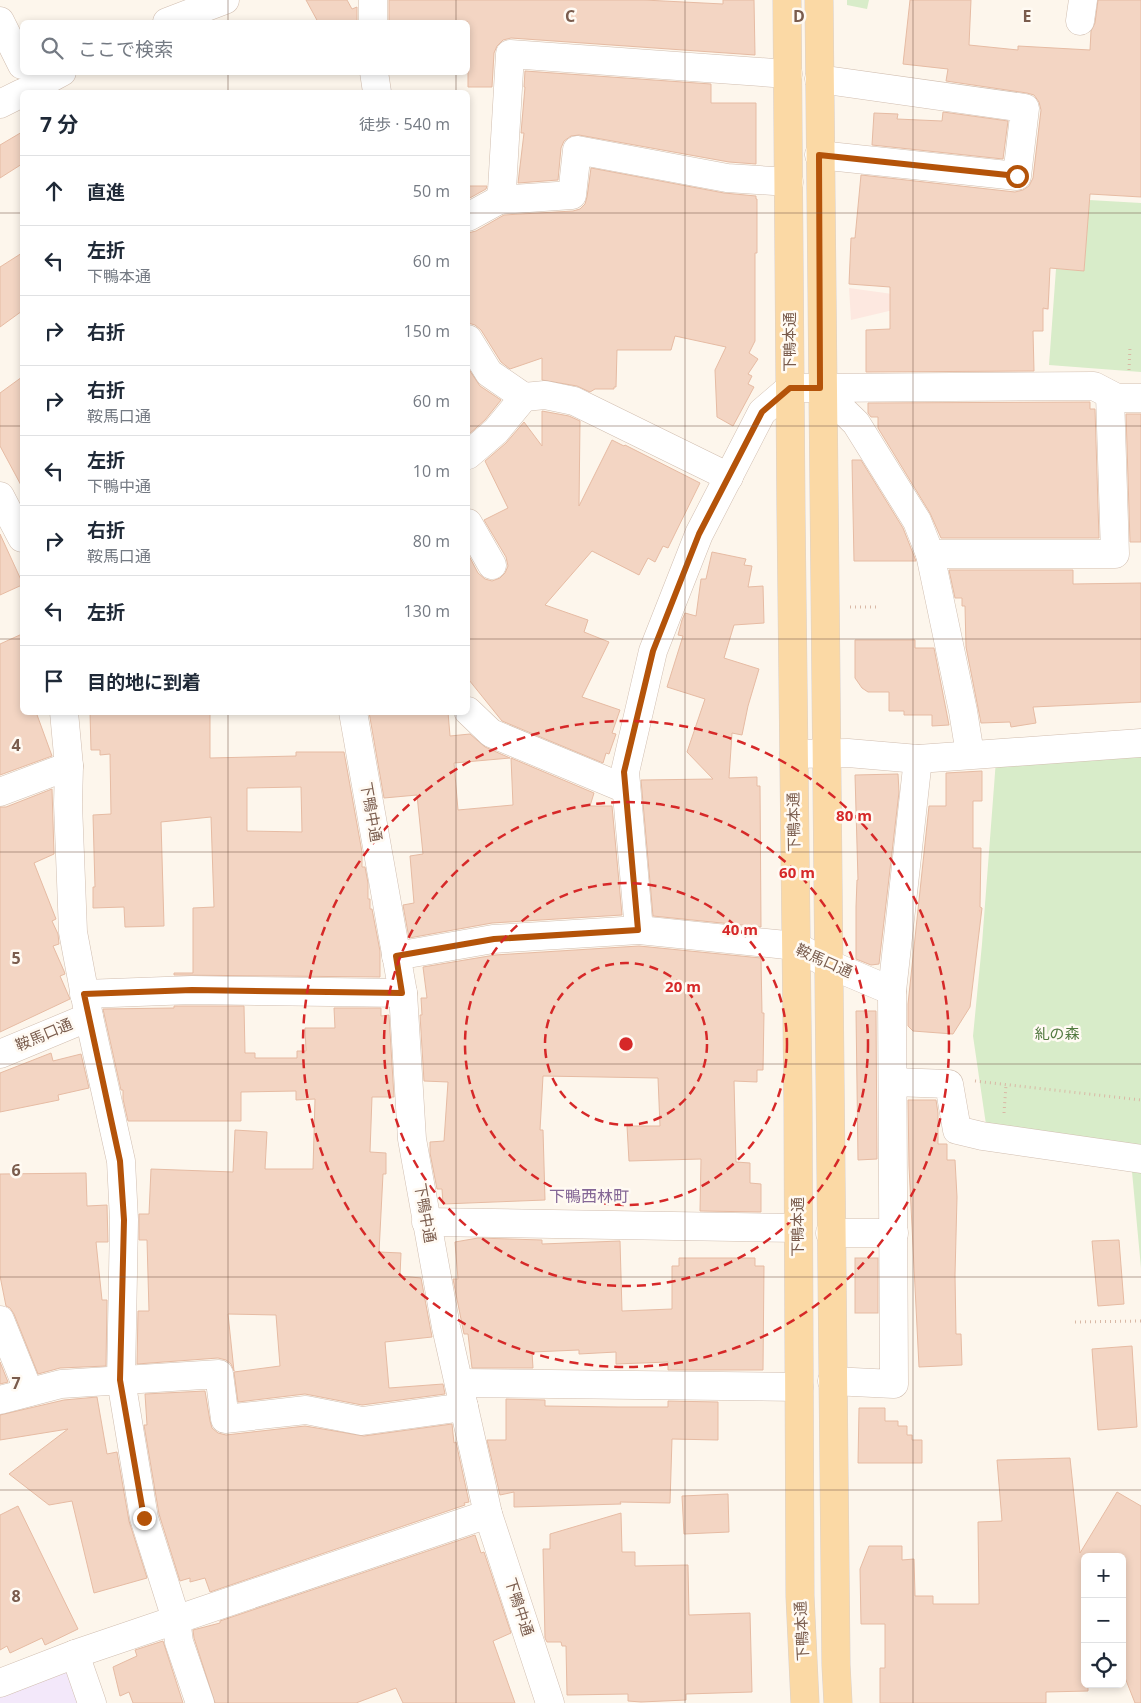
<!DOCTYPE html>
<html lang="ja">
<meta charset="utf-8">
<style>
body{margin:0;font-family:"Open Sans","Noto Sans JP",sans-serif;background:#f6f6f7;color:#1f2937}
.controls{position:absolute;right:15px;bottom:15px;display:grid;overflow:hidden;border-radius:8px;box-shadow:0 2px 8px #0003}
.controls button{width:45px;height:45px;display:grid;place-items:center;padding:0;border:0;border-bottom:1px solid #e0e1e3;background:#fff;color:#1f2937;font:25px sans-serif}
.stop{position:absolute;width:15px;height:15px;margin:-11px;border:4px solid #b45309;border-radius:50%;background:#fff}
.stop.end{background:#b45309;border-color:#fff;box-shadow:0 1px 5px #0008}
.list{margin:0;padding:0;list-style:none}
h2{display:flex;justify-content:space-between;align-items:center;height:65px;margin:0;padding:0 20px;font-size:21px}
h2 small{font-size:16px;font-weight:400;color:#747a83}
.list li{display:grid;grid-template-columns:32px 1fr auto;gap:15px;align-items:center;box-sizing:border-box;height:70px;padding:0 20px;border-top:1px solid #e0e1e3}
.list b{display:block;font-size:19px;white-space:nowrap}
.list p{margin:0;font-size:16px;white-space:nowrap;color:#747a83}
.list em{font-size:16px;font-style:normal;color:#747a83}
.icon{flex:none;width:28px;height:28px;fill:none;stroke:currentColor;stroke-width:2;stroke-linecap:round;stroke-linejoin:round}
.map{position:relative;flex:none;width:1141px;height:1703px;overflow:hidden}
.search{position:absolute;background:#fff;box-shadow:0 2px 8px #0003;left:20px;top:20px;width:450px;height:55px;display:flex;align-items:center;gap:12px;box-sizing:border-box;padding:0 18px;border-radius:8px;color:#747a83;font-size:19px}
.panel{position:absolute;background:#fff;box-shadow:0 2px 8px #0003;left:20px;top:90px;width:450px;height:625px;border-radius:8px}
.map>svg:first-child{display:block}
.commercial{fill:#fde8e0}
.education{fill:#f3e8fa}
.green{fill:#d8ecc9}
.building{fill:#f3d5c3;stroke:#e6bba3;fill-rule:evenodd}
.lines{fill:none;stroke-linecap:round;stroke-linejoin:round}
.minor-casing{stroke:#d1beb0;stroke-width:29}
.major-casing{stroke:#dad1cd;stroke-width:29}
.path{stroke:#d9b8a5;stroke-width:3;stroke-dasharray:1 4;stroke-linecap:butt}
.minor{stroke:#fff;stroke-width:28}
.major{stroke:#fbd9a5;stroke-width:28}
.route{stroke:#b45309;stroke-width:6}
.grid{fill:none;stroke:#7a5c4d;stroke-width:1;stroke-opacity:0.55}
.ring{fill:none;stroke:#d62828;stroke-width:2.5;stroke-dasharray:9 6}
.labels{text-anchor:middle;stroke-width:5;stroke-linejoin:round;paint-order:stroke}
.street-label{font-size:15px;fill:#7a5c4d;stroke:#fffaf3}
.park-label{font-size:15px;fill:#537a41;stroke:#fffaf3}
.neighbourhood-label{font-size:16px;fill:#846695;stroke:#fffaf3}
.grid-label{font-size:16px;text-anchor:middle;font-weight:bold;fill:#7a5c4d;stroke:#fffaf3;stroke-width:5;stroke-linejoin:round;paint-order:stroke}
.centre{fill:#d62828;stroke:#fffaf3;stroke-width:2.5}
.ring-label{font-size:15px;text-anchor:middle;font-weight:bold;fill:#d62828;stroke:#fffaf3;stroke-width:5;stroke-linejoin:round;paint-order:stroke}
</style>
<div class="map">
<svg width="1141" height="1703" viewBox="0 0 1141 1703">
<rect width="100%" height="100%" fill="#fdf6ec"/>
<path class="commercial" d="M1004,274l46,3 -1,33 -43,-2 -43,6 -74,-3 -38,9 -2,-32 58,8z"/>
<path class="education" d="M72,1664l13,39h-85v-7z"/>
<g class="green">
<path d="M847,0h22l-2,9 -20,-4z"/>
<path d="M1089,200l52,3v169l-92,-7 7,-96 28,1z"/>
<path d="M1141,752v516l-10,-107 -142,-16 -16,-109 9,-92 14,-184z"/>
</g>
<g class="building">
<path d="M306,0h41l5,9 5,-2v15h-39z"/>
<path d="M389,0h255l79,4v-4h31l1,55 -244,-17 -8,2 -6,6 -3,7 -2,34h-24v-65h-79z"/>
<path d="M910,0h61l-2,45 49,5v-4l72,4 1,-19 4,-8 3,-23h43v197l-51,-3 -6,77 -34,-3 -2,41 -5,-1v23h-10l1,40 -168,1v-42l24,-1v-42l-41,-3 2,-46h4l6,-63 154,17 8,-2 6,-4 4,-8 8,-68 -2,-8 -5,-7 -7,-2 -81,-12 2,-12 -45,-5z"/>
<path d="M525,71l186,13v19h45v61l-27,-2 -150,-27 -8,1 -7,5 -3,7 -3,32 -40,3 6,-50h-3l4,-46h-1z"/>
<path d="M943,112l65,9 -5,38 -131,-14 2,-32 24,1 -1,5 45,2z"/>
<path d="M22,132v32l-22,14v-33z"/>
<path d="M591,168l133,25 32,3v3h1v54h-2v88l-6,12 9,6 -10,15 4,2 -4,8 6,3 -21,39 -16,-9 -2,-47 11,-23 -51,-11 -4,14h-54l-1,37h-2v2h-19l-5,3 -13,-6 -35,-6v-22l-32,11 -9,-7 -20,-32 -6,-5 -7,-2v-90l8,-2 28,-16 69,-4 7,-2 5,-5 2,-7z"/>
<path d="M468,186h19l-1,3 -18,10z"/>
<path d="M22,253v58l-22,16v-60z"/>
<path d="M468,368l12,18 21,14 -16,20 -17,15z"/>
<path d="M22,377v110l-22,-41v-53z"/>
<path d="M1090,402v7h5l4,129h-158l-11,-25 -52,-85v-11h-7l-3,-4v-10z"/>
<path d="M542,411l27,5 11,5 -1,85 33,-66 12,6 1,-1 75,38 -32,65 -5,-2 -8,16 -7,-4 -9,17 -47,-24 -47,54 43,15 -4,12 25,10 -27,55 38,13 -8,23 4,1 -7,20 -3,-1 -3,10 -101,-42 -33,-41 -1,-4v-122l10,19 7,6 7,2 8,-3 5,-5 3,-7 -2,-9 -22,-37 24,-12 -23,-47 21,-18 18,-21 18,24z"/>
<path d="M1126,414h15v128h-11z"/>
<path d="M852,460h9l42,68 13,33h-62z"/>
<path d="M0,534l22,48v3l-22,10z"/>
<path d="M712,552l34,7 -2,6 8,1 -4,21 15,-1 1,37 -30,2 -10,33 35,11 -11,37 -6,29 -10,-2 -3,45 28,-1v9h3l1,141 -108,-11 -12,-136 72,-1 -26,-27 18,-53 -38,-12 16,-51 -5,-1 4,-15 3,-7 11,3 5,-37h5z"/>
<path d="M949,570h124v14l68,-1v119l-108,5 3,16 -25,4 -1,-5 -29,1 -15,-76 -1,-41h-3v-8h-7z"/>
<path d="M22,634v78h14l16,44 -52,19v-131z"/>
<path d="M855,640h60v8h19l15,77 -17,1v-11h-28v-4h-15v-19h-21l-6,-4 -7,-10z"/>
<path d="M90,712h120v46l86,-2v-4h48l18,100v15h3l3,16v16h2v10h2l8,42v26l-206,-2v-2h19v-65l21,-1 -3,-90 -50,5 3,104 -39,1 -1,-20 -31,1v-21h2l-2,-72 18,-1 -1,-60 -10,1v-5h-9zM301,787l1,45 -55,-1v-43z"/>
<path d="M369,712h79l2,24 20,-2 15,13 25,11 -56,5 4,47 55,-5 -2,-47 83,35 -4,13h22l10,109 -130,8 -83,15 -6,-33 11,-2 -4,-47 13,-2 -6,-59 -33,3z"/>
<path d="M982,771v30h-9v47h8l-1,59 2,1 -12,99 -17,27 -40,-3 -5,-5v-22l21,-198h17v-33z"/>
<path d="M898,774l1,18 -20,172 -8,1 -15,-6v-52l1,-27h1l-3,-105z"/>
<path d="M52,789l2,65 -20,9 22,56 -4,2 6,13 1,10 -6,2 11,25 1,3 -5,2 10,23 -70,33v-225h6z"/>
<path d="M639,946l122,12 1,55h2l-1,57h-6v12l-23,-1 2,81 14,1v20l11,1v28l-61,-1 1,-52 -72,2 -2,-35h33l-2,-48 -115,-2 -3,54h3l2,70 -102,4 -1,-15h-5l-7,-36v-11l14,-1 4,-59 -24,-1 -4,-66h2l-1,-17h6l-4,-31 72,-12z"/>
<path d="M174,1006h70l1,47h10v5h42v-7h9l-1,-23h30l-1,-20h47v8l8,-1 5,82h-22l-2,55 16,1v21h-3l-4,78 22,1 -1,23 21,2 11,59 -47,5 4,46 54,-4 2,10 -83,11 -57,-11 -67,8 -4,-30 46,-6 -4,-51 -48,-1 6,57 -3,-7 -5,-4 -8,-2 -81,6 1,-53h11l-2,-71h-8v-26h10l2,-45 82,3 2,-42 32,2 -2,37h48l2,-70 -19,1v-9l-55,1v29h-113l-5,-22v-9h-2l-18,-81 71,-1z"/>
<path d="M856,1011h20l1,148 -19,1z"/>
<path d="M51,1053l2,8 28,-7 8,34 -31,7 1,5 -59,12v-39z"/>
<path d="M908,1100h28l2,13v31h9v16h8l2,37 -2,78 1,59h5l1,31 -43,2 -10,-201z"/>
<path d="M86,1173l1,33 20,-1 1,37h-12l6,58h5l-1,66 -46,2 -22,6 -24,-60 -4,-6 -4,-2 -6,-30v-102z"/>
<path d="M478,1238l64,2v4l78,-3 2,70 50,-2v-43h7v-8h76v8h9l-1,104h-95v-8l-52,2v-12l-37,2v-4l-47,2 1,16h-61l-4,-34h-4l-11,-55h5l-3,-37z"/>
<path d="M1119,1240l5,64 -26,2 -6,-65z"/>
<rect x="855" y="1258" width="23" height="55"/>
<path d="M1132,1346l5,81 -39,3 -6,-81z"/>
<path d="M0,1362l8,20 -8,2z"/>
<path d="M205,1391l5,30 2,7 6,5 8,2 79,-9 59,10 88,-12 2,19 2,-1 13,60 -5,1 1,2 -255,87 -5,-14 -15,4v-4l-10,3 -21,-67 -15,-89h3l-2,-31z"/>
<path d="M97,1397l10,57 10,-2 12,69 18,57 -53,15 -22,-92 -23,4 -40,-31 59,-45 -68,11v-25l64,-15z"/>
<path d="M506,1399l39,1v6l73,1h50v-6l50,1v38l-46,-1 -2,64 -50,-1 1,2 -107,3v-15l-14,3 -13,-55h19z"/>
<path d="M859,1408h26v13h13v5h9v9h5v5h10v23h-64z"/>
<path d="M1070,1458l10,95 37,-61 24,14v197h-6l-13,-33v-113h-37v127h3v7l-42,1v11h-166v-35h5v-44h-24l-1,-55 9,-23h33v14l12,-1 1,37h18v8h46l-1,-82 24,-1 -5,-61z"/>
<path d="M728,1494l1,38 -45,2 -2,-38z"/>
<path d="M18,1506l60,123 -33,16 -3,-7 -32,15 -3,-7 -7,4v-135z"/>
<path d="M621,1513l1,39h13v14l53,-1 1,50 61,-2 2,79 -66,2v6l-45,2 -13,-1v-7l-61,1 -1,-49h-4l-1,-4h-14l-2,-4 -2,-89h7v-15z"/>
<path d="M475,1535l6,18 3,-1 27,81 -18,8 22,62h-112l-7,-15 -40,15h-141l-21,-65 -1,-8 27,-7v-2z"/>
<path d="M163,1641l20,62h-50l-4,-11 -9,4 -7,-29 24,-11 -2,-6z"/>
</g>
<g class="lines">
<g class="minor-casing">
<g id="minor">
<path d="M373,0v22"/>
<path d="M0,21l22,44"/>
<path d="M1080,21l3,-21"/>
<path d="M167,22l58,-22"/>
<path d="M374,72l3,20"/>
<path d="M819,79l206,29 -8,68 -198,-21"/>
<path d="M25,92l37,-20"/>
<path d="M0,104l22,-11"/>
<path d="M499,200l73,-5 5,-45 150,28 62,4"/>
<path d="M468,217l31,-17 3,-10 8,-136 278,20"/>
<path d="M468,339l21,34 35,24 21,-2 29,6 155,76"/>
<path d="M468,455l28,-24 28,-34"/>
<path d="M0,496l22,42"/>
<path d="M468,523l24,42"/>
<path d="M930,554h185l-5,-159"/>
<path d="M468,711l23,22 135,56"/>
<path d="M64,712l5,54 -1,38 5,128 16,85 32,144 3,59 -3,160 23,138 32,101 3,23 21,61"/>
<path d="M353,712l50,281 9,146 34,188 42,187 62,189"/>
<path d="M794,754l54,-1 70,6 223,-16"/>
<path d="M970,754l-7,-43 -33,-157 -13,-33 -61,-98 -36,-35 274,-2 23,12h24"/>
<path d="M0,792l69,-26"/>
<path d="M639,930l-14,-158 28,-121 46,-117 63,-122 28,-24h20"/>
<path d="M396,956l97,-17 146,-9 157,16 30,17 66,28"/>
<path d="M84,994l108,-4 211,3"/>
<path d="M0,1054l89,-37"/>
<path d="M893,1082l56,2 8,46 25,6 159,23"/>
<path d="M426,1222l372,6"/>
<path d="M830,1233h64"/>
<path d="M0,1320l29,72"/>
<path d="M832,1381l62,3 -2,-393 26,-232"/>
<path d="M459,1383l340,4"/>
<path d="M0,1400l61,-16 158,-10 6,45 81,-9 56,11 102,-14"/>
<path d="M75,1654l17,49"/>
<path d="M0,1683l75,-29 413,-140"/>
</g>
</g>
<g class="major-casing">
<g id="major">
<path d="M787,0l4,513 7,590 2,493 5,107"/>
<path d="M819,0c1,555 9,1110 17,1665l2,38"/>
</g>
</g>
<g class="path">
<path d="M1129,370l1,-23"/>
<path d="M850,607h29"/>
<path d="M975,1081l166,19"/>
<path d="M1004,1113l2,-28"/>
<path d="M1075,1322l66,-1"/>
</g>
<use href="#minor" class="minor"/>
<use href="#major" class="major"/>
</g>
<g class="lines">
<path class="route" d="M144,1518l-24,-138 4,-160 -4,-59 -36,-167 108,-4 210,3 -6,-37 98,-17 144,-9 -14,-158 29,-121 46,-117 63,-122 28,-24h30l-1,-233 198,21"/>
</g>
<path class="grid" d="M228,0v22M456,0v22M685,0v1703M913,0v1703M228,72v20M456,72v20M0,213h22M468,213h673M0,426h22M468,426h673M0,639h22M468,639h673M228,712v991M456,712v991M0,852h1141M0,1064h1141M0,1277h1141M0,1490h1141"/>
<g class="ring">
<circle cx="626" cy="1044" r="81"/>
<circle cx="626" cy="1044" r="161"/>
<circle cx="626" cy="1044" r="242"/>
<circle cx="626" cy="1044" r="323"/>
</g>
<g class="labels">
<g class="street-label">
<text transform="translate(790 342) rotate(-90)" y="5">下鴨本通</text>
<text transform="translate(371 812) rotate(80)" y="5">下鴨中通</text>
<text transform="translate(794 822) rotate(-91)" y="5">下鴨本通</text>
<text transform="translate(824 961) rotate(24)" y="5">鞍馬口通</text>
<text transform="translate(44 1035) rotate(-23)" y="5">鞍馬口通</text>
<text transform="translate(425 1213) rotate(80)" y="5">下鴨中通</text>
<text transform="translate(798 1227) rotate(-90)" y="5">下鴨本通</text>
<text transform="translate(519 1607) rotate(72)" y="5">下鴨中通</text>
<text transform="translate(802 1631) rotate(-93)" y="5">下鴨本通</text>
</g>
<g class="park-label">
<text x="1057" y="1039">糺の森</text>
</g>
<g class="neighbourhood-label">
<text x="589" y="1202">下鴨西林町</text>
</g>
</g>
<g class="grid-label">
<text x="570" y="22">C</text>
<text x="799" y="22">D</text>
<text x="1027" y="22">E</text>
<text x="16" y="751">4</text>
<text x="16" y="964">5</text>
<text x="16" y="1176">6</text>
<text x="16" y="1389">7</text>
<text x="16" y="1602">8</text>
</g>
<circle cx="626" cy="1044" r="8" class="centre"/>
<g class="ring-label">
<text x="854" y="821">80 m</text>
<text x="797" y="878">60 m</text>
<text x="740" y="935">40 m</text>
<text x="683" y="992">20 m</text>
</g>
</svg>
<div class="controls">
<button>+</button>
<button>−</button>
<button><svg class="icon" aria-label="locate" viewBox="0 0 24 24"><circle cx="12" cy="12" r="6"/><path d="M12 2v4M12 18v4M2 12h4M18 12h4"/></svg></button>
</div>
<div class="stop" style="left:1017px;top:176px"></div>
<div class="stop end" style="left:144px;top:1518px"></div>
<div class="search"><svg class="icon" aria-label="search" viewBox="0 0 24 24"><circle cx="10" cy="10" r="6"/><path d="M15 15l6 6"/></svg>ここで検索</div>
<section class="panel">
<h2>7 分<small>徒歩 · 540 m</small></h2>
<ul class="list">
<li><svg class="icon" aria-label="ahead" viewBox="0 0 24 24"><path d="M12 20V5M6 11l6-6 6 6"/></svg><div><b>直進</b></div><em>50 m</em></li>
<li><svg class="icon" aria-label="left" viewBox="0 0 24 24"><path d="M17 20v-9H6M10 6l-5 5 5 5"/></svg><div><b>左折</b><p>下鴨本通</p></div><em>60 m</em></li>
<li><svg class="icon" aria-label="right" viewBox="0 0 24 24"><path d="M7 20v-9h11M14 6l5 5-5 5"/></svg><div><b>右折</b></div><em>150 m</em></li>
<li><svg class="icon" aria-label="right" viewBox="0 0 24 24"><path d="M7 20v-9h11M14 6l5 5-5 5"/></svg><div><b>右折</b><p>鞍馬口通</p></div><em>60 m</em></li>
<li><svg class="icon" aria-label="left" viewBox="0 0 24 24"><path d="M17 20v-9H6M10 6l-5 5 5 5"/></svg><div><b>左折</b><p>下鴨中通</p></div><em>10 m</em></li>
<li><svg class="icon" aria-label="right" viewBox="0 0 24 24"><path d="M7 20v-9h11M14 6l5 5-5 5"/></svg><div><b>右折</b><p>鞍馬口通</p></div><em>80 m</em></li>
<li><svg class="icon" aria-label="left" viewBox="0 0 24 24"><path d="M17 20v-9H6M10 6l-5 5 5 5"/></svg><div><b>左折</b></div><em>130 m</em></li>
<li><svg class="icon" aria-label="arrive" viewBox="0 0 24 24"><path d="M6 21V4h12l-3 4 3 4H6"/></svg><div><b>目的地に到着</b></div></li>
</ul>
</section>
</div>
